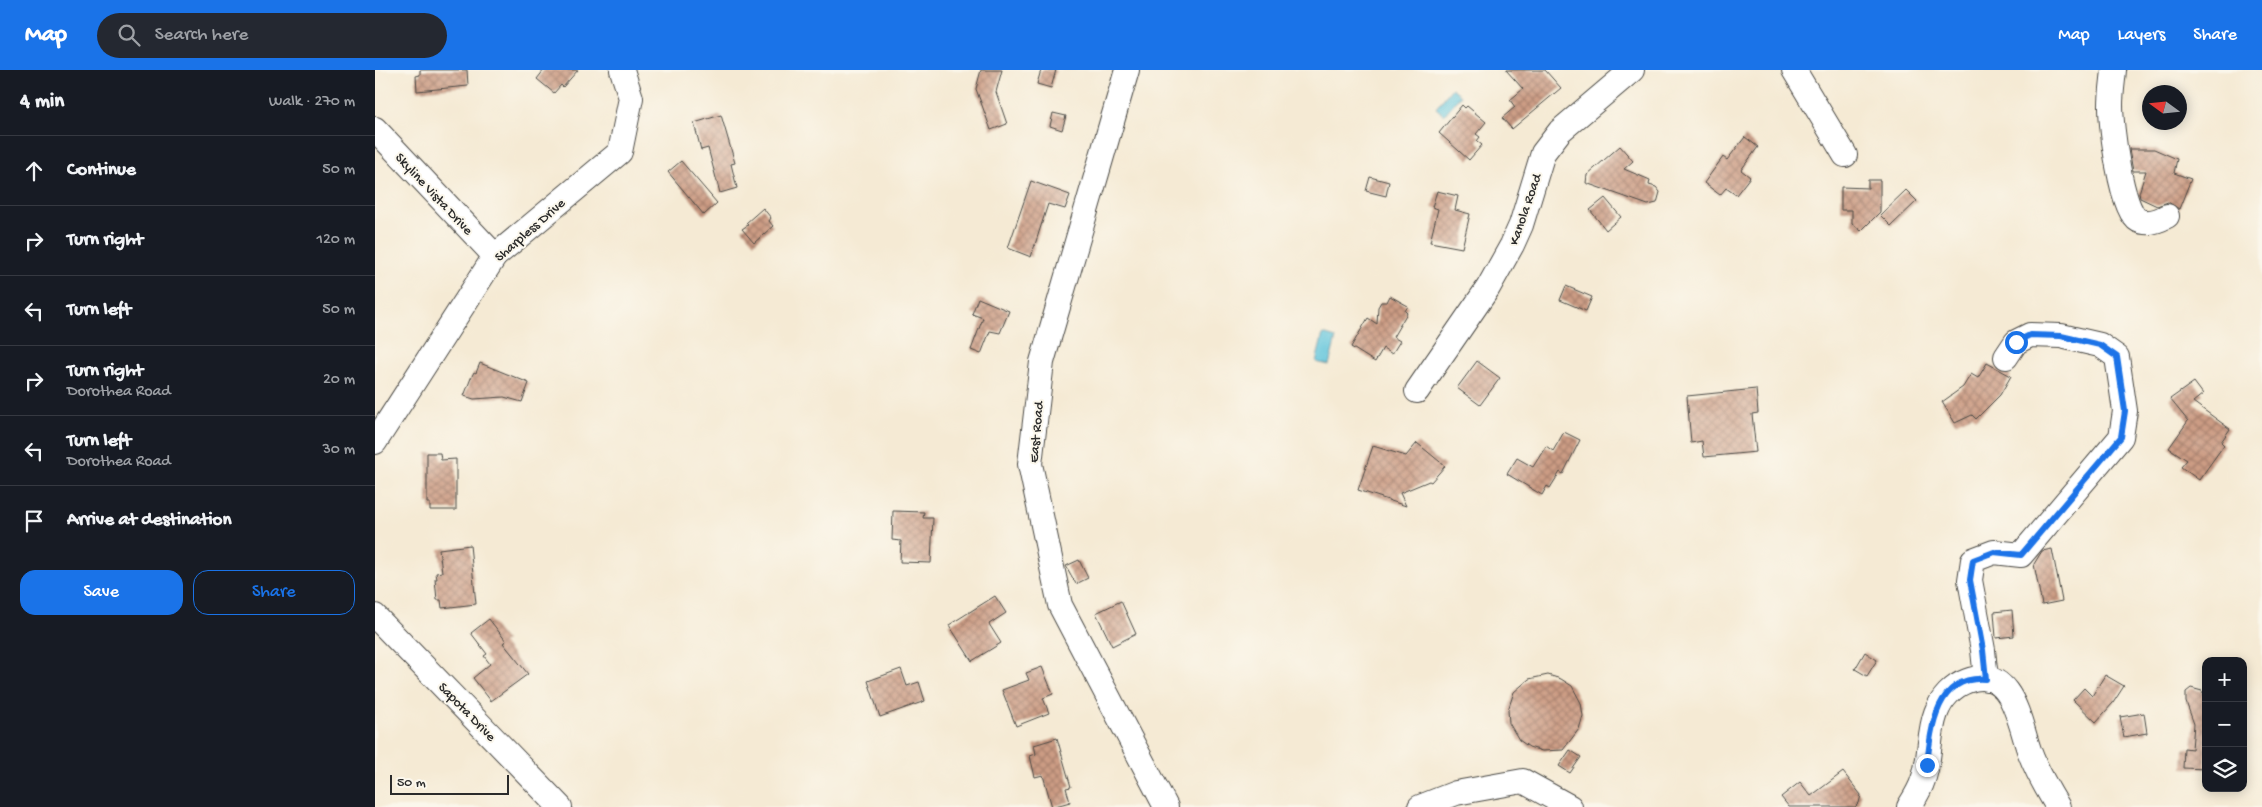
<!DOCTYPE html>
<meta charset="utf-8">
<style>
body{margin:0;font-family:"Gochi Hand",sans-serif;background:#242831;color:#f1f3f6}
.controls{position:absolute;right:15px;bottom:15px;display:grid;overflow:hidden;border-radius:10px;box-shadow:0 2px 12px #0003}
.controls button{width:45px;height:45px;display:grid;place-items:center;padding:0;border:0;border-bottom:1px solid #363941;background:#171b24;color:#f1f3f6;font:25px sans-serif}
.compass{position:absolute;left:1767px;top:15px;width:45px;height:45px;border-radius:50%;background:#171b24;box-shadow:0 2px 12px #0003;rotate:285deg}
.scale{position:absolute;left:15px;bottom:12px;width:119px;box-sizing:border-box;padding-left:5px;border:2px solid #2b2b2b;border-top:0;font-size:14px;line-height:18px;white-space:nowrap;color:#2b2b2b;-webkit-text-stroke:4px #fbf7ec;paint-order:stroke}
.stop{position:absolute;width:15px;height:15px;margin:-11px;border:4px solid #1a73e8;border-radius:50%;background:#fff}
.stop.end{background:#1a73e8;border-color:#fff;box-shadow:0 1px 5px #0008}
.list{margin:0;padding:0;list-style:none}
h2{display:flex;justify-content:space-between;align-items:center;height:65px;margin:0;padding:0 20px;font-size:21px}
h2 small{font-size:16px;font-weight:400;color:#9ea1a6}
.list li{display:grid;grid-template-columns:32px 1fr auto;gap:15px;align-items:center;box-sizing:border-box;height:70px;padding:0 20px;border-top:1px solid #363941}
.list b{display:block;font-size:19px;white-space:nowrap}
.list p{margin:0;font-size:16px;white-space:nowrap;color:#9ea1a6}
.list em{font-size:16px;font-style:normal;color:#9ea1a6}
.actions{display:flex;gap:10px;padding:15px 20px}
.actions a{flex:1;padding:11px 0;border:1px solid #1a73e8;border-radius:15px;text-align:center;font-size:18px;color:#1a73e8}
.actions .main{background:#1a73e8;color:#fff}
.icon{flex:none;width:28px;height:28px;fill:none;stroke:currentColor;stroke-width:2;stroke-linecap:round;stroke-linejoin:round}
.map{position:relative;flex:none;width:1887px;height:737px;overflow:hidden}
header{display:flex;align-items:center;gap:30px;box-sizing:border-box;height:70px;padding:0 25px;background:#1a73e8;color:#fff}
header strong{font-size:24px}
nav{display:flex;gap:28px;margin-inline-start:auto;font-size:18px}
.search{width:350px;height:45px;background:#242831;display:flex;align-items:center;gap:12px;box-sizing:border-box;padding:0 18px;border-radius:28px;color:#9ea1a6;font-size:19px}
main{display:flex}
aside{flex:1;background:#171b24}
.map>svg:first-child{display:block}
.water{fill:#5ec4dc;stroke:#447884}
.building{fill:url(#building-cross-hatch)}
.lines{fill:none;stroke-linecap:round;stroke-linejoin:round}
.minor-casing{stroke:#494844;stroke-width:26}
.minor{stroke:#fff;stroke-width:24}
.route{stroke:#1a73e8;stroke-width:6}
.labels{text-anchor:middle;stroke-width:4;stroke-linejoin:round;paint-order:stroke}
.street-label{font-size:14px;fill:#2b2b2b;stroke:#fbf7ec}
</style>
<header>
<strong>Map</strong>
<div class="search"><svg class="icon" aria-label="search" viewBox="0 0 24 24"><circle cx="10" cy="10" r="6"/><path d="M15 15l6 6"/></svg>Search here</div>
<nav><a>Map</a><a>Layers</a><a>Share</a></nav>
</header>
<main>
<aside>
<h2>4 min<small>Walk · 270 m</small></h2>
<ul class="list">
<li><svg class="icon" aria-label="ahead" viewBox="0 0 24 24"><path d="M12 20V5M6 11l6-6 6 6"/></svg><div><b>Continue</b></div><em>50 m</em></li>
<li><svg class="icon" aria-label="right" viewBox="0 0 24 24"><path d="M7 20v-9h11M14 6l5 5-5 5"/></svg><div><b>Turn right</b></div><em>120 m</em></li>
<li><svg class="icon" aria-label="left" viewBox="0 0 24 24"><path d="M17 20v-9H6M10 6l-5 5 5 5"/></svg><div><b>Turn left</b></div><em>50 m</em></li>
<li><svg class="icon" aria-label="right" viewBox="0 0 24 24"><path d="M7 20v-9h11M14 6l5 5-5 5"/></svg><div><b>Turn right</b><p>Dorothea Road</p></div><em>20 m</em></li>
<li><svg class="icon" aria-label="left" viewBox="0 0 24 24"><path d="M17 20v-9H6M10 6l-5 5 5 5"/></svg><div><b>Turn left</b><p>Dorothea Road</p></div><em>30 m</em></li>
<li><svg class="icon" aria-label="arrive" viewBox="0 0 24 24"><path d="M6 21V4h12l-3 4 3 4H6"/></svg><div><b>Arrive at destination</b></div></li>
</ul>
<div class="actions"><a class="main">Save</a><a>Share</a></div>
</aside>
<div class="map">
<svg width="1887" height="737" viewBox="0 0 1887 737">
<defs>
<pattern id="building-cross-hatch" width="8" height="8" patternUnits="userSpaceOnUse" patternTransform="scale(1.25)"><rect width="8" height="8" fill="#cc9c84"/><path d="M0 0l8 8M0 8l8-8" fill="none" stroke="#a67f6c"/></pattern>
</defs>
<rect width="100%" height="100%" fill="#fbf7ec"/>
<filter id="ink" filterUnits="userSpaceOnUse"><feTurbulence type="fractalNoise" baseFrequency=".02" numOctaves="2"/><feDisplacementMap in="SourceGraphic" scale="10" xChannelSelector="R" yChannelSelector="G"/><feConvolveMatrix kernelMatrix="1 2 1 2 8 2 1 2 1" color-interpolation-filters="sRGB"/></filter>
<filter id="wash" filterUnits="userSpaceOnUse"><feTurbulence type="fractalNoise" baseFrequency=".0096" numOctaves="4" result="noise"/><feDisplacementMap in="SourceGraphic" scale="20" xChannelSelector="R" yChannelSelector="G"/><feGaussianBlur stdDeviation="1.12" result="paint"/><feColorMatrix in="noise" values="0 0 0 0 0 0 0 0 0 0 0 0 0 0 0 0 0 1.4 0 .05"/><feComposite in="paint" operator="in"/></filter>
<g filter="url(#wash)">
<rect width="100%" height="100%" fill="#f5ead4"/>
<g class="water">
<path d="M1077,18l9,7 -17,20 -8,-7z"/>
<path d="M948,264l13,4 -7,27 -13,-3z"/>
</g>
<g id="blocks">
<g class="building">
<path d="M45,0h47l1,16 -51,5 -1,-15 4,-1z"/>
<path d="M169,0h34l-15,17 -2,-2 -7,8 -17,-14z"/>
<path d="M606,0h21l-6,22 11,32 -16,6 -15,-41z"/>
<path d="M666,0h15l-5,18 -14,-4z"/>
<path d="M1131,0h39l16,18 -49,41 -10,-11 13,-11 -5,-7 13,-11z"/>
<path d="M1087,35l3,3 2,-2 19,16 -10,12 4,3 -3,4 5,4 -13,15 -30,-27z"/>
<path d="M678,43l13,3 -4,14 -12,-4z"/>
<path d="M346,45l14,48 -4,1 6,24 -17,5 -12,-45 -7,2 -7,-27z"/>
<path d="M1370,67l13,10 -17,23 9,7 -14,18 -10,-7 -6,7 -16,-12 19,-26 4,3z"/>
<path d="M1245,76l13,15 -9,8 26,11 -1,5 7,2 4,5 -3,11 -9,2 -62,-22 1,-8z"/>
<path d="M1754,79h25l23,10 -3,14 17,6 -12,30 -11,-7 -11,4 -17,-8 -1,-5 7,-22h-13z"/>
<path d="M306,91l36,42 -13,12 -36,-43z"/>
<path d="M995,107l19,5 -3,14 -20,-5z"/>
<path d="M1493,110h12v32l-19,19 -9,-8v-13h-11v-23l27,1z"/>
<path d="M656,111l39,14 -5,14 -17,-5 -17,53 -23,-9z"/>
<path d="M1531,120l11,11 -26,25 -11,-11z"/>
<path d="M1062,121l21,5 -3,14 15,4 -8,34 -32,-6 8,-33 -6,-2z"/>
<path d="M1230,128l16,19 -15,13 -16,-20z"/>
<path d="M388,138l8,10 -2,3 4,5 -19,17 -12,-14 6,-4 -2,-2z"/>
<path d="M1191,216l26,11 -6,14 -26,-11z"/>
<path d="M1015,226l18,10 -3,5 2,2 -14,24 7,4 -8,13 -9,-6 -8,14 -24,-15 17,-29 9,6 1,-17 3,-5h6z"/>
<path d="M603,228l31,13 -9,22 -10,-2 -9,23 -10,-4 12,-32 -11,-4z"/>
<path d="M1102,291l23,17 -20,27 -23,-17z"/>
<path d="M105,293l49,20 -7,19 -18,-5 -30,2 -10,-3 7,-18 3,-6 2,1z"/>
<path d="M1612,293l24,13 -11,19 -24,24 -4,-4 -17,8 -13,-21 21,-15 8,-13 7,4z"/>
<path d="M1819,312l9,12 -10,8 37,27 -9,13 3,3 -25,35 -18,-13 6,-7 -18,-12 19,-27 -18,-22z"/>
<path d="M1381,319l2,24 -6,1 4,38 -52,5 -2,-16 -11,2 -4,-47z"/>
<path d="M1189,362l16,8 -17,34 -3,-2 -10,16 -3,-2 -5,9 -35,-21 10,-16 16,9 13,-21 7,5z"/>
<path d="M1042,373l28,23 -14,16 -2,-1 -29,12 6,13 -48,-16 15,-44 33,10z"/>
<path d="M52,383h13l1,7 15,-1v51h-26v-7h-3z"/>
<path d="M518,441l31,1 -1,6h10l-2,45 -31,-1 1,-21 -9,-1z"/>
<path d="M95,475l6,59 -34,4 -1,-8h-4l-2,-21h2l-1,-6 6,-1 -3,-23z"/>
<path d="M1677,479l10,52 -20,4 -8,-41 8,-13z"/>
<path d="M704,490l9,18 -12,6 -10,-18z"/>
<path d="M620,526l11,17 -17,11 12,19 -29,18 -23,-36z"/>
<path d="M746,531l15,33 -24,12 -16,-33z"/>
<path d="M1637,540l2,26 -18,2 -2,-26z"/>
<path d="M114,549l17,22 -3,2 25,31 -37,27 -18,-23 17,-14 -6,-8 3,-2 -16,-21z"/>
<path d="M1490,582l12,8 -10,16 -12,-7z"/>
<path d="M667,597l11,27 -10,4 6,15 -33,13 -14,-36 27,-10 -3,-7z"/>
<path d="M526,599l6,17 12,-4 6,19 -45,16 -12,-36z"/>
<path d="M1173,605l13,4 11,7 9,17 2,13 -4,13 -16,21 -21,1 -13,-4 -10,-7 -10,-17 -1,-13 6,-18 15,-13z"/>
<path d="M1730,605l19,11 -11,17 -17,19 -23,-22 11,-12 8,8z"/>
<path d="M1816,618l11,3 4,9v69l-23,-1 1,-20 8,1 2,-25 -8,-22v-10z"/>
<path d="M1769,643l3,20 -23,4 -4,-20z"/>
<path d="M682,668l14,49 -5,1 4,14 -18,5 -9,-32 -8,2 -5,-21 6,-2 -2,-9z"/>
<path d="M1195,680l11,7 -11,16 -11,-7z"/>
<path d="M1468,702l18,23 -2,8 -4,4h-66l-8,-10 19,-15 11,14z"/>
</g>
</g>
</g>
<g filter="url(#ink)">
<use href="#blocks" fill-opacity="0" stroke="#494844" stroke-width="1"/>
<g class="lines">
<g class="minor-casing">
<g id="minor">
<path d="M752,0l-85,292 -12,102 30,141 106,202"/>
<path d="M1419,0l51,85"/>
<path d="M1739,0c-1,11 -3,23 -3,35 0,20 10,106 27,115 10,5 20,1 29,-4"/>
<path d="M0,59l120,127"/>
<path d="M1042,321l71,-103 24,-43 9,-20 22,-72 17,-22 72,-61"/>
<path d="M0,372l120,-186 125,-104 11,-54 -9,-28"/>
<path d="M0,546l185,191"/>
<path d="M1611,609l-3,-29 -13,-70 3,-20 21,-8 27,3 100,-118 4,-26 -8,-54 -17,-12 -39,-9 -31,-1 -14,7 -10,15"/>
<path d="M1045,737l36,-14 67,-12 47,26"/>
<path d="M1534,737c5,-8 11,-17 14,-27 8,-21 5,-46 13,-67 5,-14 17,-27 31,-32 46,-17 52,43 63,72 7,19 17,36 28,54"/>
</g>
</g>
<use href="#minor" class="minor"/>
</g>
</g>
<g class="lines" filter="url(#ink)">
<path class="route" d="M1552,695c4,-37 9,-90 59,-86l-3,-29 -13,-70 3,-20 21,-8 27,3 100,-118 4,-26 -8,-54 -17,-12 -39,-9 -31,-1 -14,7"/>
</g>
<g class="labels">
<g class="street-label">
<text transform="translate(60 123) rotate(47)" y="5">Skyline Vista Drive</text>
<text transform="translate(1149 139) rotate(-71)" y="5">Kanola Road</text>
<text transform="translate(154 159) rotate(-41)" y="5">Sharpless Drive</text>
<text transform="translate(660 362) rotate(-85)" y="5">East Road</text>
<text transform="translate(93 641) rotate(46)" y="5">Sapota Drive</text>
</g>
</g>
</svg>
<div class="controls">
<button>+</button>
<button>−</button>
<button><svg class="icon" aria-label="layers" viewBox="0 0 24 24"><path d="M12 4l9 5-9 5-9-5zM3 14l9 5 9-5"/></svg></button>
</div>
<svg class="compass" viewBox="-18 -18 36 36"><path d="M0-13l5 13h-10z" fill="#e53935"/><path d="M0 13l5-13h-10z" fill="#9ea1a6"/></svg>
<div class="scale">50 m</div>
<div class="stop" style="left:1641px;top:272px"></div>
<div class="stop end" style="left:1552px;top:695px"></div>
</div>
</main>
